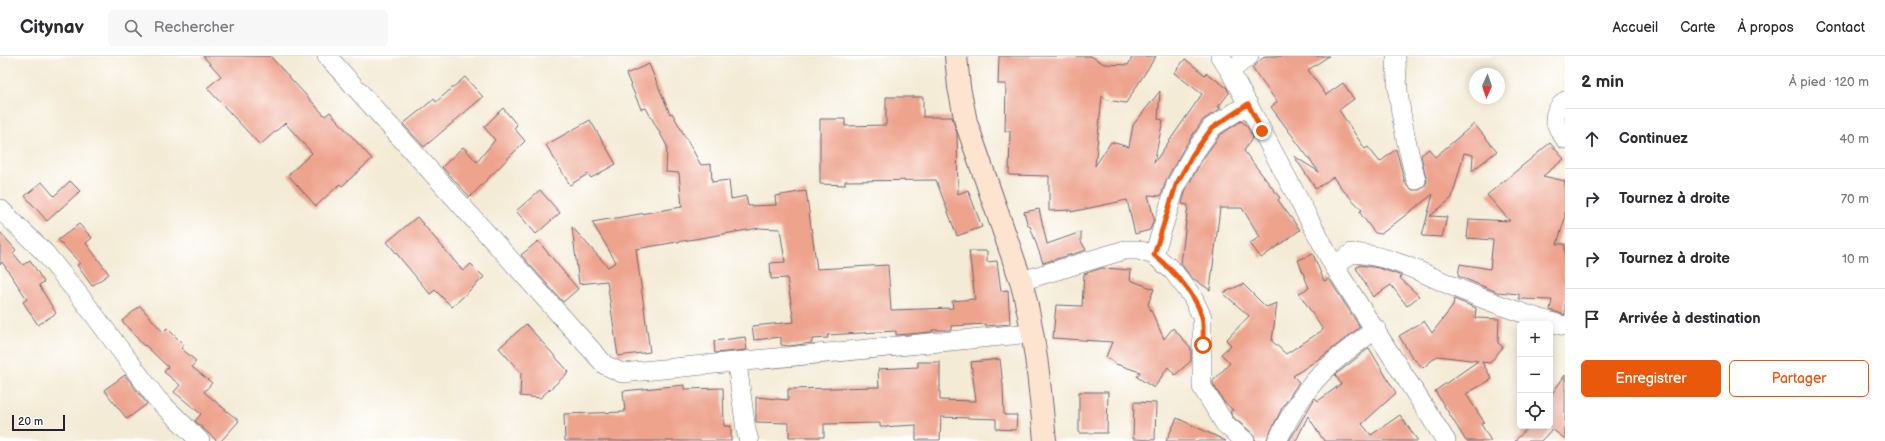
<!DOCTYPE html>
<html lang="fr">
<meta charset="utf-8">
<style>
body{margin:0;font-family:"Balsamiq Sans",sans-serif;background:#f7f7f7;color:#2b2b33}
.controls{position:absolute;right:12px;bottom:12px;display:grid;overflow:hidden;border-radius:6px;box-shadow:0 2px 10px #0003}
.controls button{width:36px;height:36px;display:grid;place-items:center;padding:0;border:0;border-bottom:1px solid #e1e1e2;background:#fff;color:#2b2b33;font:20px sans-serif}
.compass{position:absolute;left:1469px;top:12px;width:36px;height:36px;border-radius:50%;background:#fff;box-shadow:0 2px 10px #0003;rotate:183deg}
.scale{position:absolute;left:12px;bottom:10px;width:53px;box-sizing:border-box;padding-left:4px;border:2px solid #22223b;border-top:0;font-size:11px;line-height:14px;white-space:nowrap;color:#22223b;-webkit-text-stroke:3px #fff;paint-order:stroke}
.stop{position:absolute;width:12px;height:12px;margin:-9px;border:3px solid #ea580c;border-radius:50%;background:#fff}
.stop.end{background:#ea580c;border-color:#fff;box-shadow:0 1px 4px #0008}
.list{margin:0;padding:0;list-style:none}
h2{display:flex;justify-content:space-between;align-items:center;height:52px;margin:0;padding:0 16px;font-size:17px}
h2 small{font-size:13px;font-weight:400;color:#7c7c81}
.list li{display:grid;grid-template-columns:26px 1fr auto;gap:12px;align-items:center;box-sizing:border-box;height:60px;padding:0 16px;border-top:1px solid #e1e1e2}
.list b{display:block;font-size:15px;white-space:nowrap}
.list em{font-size:13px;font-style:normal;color:#7c7c81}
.actions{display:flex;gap:8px;padding:12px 16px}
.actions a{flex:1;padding:9px 0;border:1px solid #ea580c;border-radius:6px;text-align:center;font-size:14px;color:#ea580c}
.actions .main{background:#ea580c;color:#fff}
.icon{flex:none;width:22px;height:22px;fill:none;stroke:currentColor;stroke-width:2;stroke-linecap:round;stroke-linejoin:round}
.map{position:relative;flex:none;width:1565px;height:385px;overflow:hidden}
header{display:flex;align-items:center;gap:24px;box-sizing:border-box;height:56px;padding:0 20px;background:#fff;border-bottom:1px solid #e1e1e2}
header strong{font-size:19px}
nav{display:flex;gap:22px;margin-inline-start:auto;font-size:14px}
.search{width:280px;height:36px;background:#f7f7f7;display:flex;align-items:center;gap:10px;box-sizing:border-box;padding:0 14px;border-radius:6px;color:#7c7c81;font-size:15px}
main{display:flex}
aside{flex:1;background:#fff}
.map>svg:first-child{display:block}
.building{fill:#eea38d}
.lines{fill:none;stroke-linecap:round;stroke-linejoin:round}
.street-casing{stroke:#6c6871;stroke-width:20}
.secondary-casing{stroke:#6c6871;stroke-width:24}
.street{stroke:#fff;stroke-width:19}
.secondary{stroke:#fde4d1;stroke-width:22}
.route{stroke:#ea580c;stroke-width:5}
</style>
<header>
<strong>Citynav</strong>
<div class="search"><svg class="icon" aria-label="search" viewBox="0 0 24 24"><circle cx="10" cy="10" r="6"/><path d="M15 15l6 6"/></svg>Rechercher</div>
<nav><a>Accueil</a><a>Carte</a><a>À propos</a><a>Contact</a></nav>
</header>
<main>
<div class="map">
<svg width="1565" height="385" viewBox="0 0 1565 385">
<rect width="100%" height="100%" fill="#fff"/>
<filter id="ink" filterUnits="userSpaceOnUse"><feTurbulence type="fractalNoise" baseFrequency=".025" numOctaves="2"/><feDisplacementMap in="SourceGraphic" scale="8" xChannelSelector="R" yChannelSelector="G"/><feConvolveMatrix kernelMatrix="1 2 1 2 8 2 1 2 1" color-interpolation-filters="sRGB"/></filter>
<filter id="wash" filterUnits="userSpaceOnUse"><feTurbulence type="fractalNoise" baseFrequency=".012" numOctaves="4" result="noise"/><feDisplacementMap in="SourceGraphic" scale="16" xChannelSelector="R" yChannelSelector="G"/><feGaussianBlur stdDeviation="0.9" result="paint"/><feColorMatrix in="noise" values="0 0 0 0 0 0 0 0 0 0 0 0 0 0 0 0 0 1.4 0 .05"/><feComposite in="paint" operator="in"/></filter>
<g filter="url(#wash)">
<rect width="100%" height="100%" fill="#f4ebd6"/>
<g id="blocks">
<g class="building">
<path d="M203,0h67l55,60 5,-4 42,47 -30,27 -2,-2 -24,22 -28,-31 24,-22 -27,-30 -25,22 -53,-57 14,-12z"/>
<path d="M999,0h92l13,8 24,1 5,-9h23l-30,47 -19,-3 -5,-4 -7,70 16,-24 18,5 4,-22 27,-34 -2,28 5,1 -9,43 48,-69 -28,-21 11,-14 20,16 1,-2 10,7 11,8 2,5 -11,14 3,1 -18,12 -19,28 -18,32 -5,16 -13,-1 6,24 -4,11 -15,4 -8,-34 -56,12v-2l-22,1v-35l-40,-1 1,-44h-5l1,-47h-8z"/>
<path d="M1265,0h64l-21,14 18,25 17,-12 11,16 -15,11 26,39 3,-2 12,15 16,-13 9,34 3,4 5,3h6l5,-3 3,-5 -6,-27 8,-6 6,8 39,-33 23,27 -25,20 1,-16 -9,-2 -12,45 -22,18 17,1 -5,20 -20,-1 11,-42 -52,40 -6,-1 -16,-21 3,-2 -19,-20 -10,-13 -17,12 -22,-33 25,16 -48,-65 6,-5 -25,-34z"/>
<path d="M649,8l21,50 2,-1 29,52 10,-1 1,18 17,-2 2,19 15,-3 2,10 28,-1 -1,-9 31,-5 11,78 71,-4 3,45 62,-2 -1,-7 23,-2 -6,-48h18v11l10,-1 4,30 7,-1 2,34 -24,2v-2l-35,2v4h-19v2l-36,3v-4l-69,4 1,3 -16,1v4l-23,3 -8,-1v-8l-27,3 -2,-14 42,-4 -7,-44 -16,1 -1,-16 15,-1 -5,-33 -21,-1 -123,21 14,103 -32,4 -11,-75 -28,3 -7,-57 36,40 8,-5 -24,-40 90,-15 -3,-34 -13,-1 1,-26 -21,-38 -5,1 -15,-35z"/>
<path d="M465,21l18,20 -59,50 -21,-23 31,-25 2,3z"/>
<path d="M886,41h37v20h29l5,16 1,61 10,-4 14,37 -25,9 -21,-56 -91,1v4l-25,-1v-65h25v7l41,-1z"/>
<path d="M503,52l14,17 -3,3 11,13 -55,56 -28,-30 21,-20 14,15 18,-22 -11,-13z"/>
<path d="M590,64l26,44 -25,14 -3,-4 -18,11 -24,-40z"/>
<path d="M1241,65l5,4 7,12 -9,14 36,47 -2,2 22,30 -39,28 -11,-15 10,-6 -18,-29h-22l-10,82 -19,-13 -10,-13 7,-59 -6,-1 4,-15 16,-29 18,-25z"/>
<path d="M1550,87l14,16 -21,17 22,5v37l-8,26h8v71l-15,-5 2,-10 -33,-1v-5l-22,-2 -39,-16 2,-12 30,5 3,-29 -26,-2 2,-19 41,2 -23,-26z"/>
<path d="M70,125l10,10 -33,30 -22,-25 17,-14 12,14z"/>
<path d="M540,134l20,23 -24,21 -20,-23z"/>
<path d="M1039,153l8,35 34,-12v9l5,9 -43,13 -13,-37h-2l-4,-14z"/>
<path d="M417,161l46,54 8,-7 13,13 -32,30 -17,-17 -5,4 -43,-52z"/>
<path d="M79,168l13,14 -6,5 23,31 -17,12 -15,-21 3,-2 -22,-23z"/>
<path d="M0,176l16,18 -3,3 10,12 7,-5 14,22 -5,3 17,28 -18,12 -15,-23 4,-3 -25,-37 -2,3z"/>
<path d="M538,185l40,48 -15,13 -42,-47z"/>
<path d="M1313,198l11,27 5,-2 31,48 -37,29 -30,20 6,6 -17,26 -16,33h-10l-4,-8 -19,-16 -3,-5 3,-2 -10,-9 -10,-17v-3l17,-18 -9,-9 10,-9 -5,-5 23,-24 -26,-23 20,-9 23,23 11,-4 -5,38 14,13 37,-24 -24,-37 10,-5 -11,-28z"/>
<path d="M1360,209l19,3 23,8 -2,2 19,18 -12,10 -16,-21 -18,12 -17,-29z"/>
<path d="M1102,212l29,2 -1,10 24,9 -6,15 16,35 9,-11 18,20v13l-16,14 -7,-8 -14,21 -17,-11 3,-5 -24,-8 -10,-7 6,-15 -59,-4 3,-33 26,1 2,-32z"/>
<path d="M1454,243l22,9 -1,10 24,1 -1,24 5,4 -13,16 -8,-1 10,17 -26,15 18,28 -3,2 10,17h-25l-31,-50 43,-30 -41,-5 -14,12 -11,-11 -13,-21 25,-15 8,12 21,-27z"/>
<path d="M140,250l23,26 4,-4 17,17 -3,3 15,13 -4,6 20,16 -8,9 35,29 -18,20h-4l-22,-20 6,-7 -27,-22 6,-7 -16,-13 4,-5 -23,-22 -1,1 -22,-25z"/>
<path d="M526,268l43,48 -29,26 -20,-2 1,-23 -22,-25z"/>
<path d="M745,281l2,13 -32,3 -1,-12z"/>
<path d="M1369,292l27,45 -34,31 9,11 29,-20 18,26h-94l-16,-25 -12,25h-7l26,-43 3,3 23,-17 -6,-9z"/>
<path d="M1000,303l3,27 1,29h13l-1,15 -20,-1v-10l-55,-2 -1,23h-24v-15l-36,2v-4l-56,1v13h-35v-14l-33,-1v-25l32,3v-11l91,-2 -1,-18 40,-2v-5h22v38l36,1 -5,-39z"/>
<path d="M125,319l22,29 -20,15 -23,-29z"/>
<path d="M1565,319v64l-13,-10 -11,12h-26l14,-15h21v-29z"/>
<path d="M684,329v4l39,-1 1,38h7v15h-166l-1,-27 61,-2 -2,-21z"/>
<path d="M1079,336h29l-1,41h-28z"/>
<path d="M1134,346l22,1 -1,37 -22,-1z"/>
<path d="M1177,362l49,23h-60z"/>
</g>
</g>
</g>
<g filter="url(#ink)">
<use href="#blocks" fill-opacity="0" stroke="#6c6871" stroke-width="1"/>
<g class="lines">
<g class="street-casing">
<g id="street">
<path d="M327,0l278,309 17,8 410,-40"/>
<path d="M1220,0l10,15 104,195 112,175"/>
<path d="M1396,0c0,42 9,84 20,124"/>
<path d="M1230,15l19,-15"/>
<path d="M1565,45c-15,13 -11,23 0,38"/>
<path d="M0,153l45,44 38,47 74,99 43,42"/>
<path d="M1154,199l22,-70 17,-31 19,-27 36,-23"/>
<path d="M1334,210l18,-13c40,2 76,23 112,38 32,13 67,26 101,35"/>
<path d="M1021,225l104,-31h13l16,5 19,16 19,25 10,21v70l23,37 20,17"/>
<path d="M737,307l9,67 3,11"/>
<path d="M1277,385c9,-18 19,-37 32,-53 18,-24 43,-41 67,-59"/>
</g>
</g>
<g class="secondary-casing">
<path id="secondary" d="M956,0l3,31 7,35 55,159c14,52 19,106 24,160"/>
</g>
<use href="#street" class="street"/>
<use href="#secondary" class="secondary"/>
</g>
</g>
<g class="lines" filter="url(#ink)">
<path class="route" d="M1203,289c0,-9 1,-20 -1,-28 -7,-25 -29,-46 -48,-62l22,-70 17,-31 19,-26 36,-24 14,27"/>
</g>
</svg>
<div class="controls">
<button>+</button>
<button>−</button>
<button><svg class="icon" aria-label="locate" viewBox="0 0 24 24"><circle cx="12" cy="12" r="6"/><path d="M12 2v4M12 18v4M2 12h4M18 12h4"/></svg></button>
</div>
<svg class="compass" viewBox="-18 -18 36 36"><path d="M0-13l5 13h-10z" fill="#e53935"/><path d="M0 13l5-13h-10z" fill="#7c7c81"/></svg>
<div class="scale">20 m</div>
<div class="stop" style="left:1203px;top:289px"></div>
<div class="stop end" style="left:1262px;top:75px"></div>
</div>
<aside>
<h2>2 min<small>À pied · 120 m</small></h2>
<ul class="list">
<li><svg class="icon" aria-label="ahead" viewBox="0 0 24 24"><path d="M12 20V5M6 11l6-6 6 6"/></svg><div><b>Continuez</b></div><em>40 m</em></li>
<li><svg class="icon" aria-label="right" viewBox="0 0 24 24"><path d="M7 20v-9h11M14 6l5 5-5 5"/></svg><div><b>Tournez à droite</b></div><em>70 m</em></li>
<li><svg class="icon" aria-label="right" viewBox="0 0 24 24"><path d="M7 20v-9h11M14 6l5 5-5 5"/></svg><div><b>Tournez à droite</b></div><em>10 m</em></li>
<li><svg class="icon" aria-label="arrive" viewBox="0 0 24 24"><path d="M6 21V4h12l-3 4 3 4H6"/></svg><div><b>Arrivée à destination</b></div></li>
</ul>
<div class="actions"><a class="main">Enregistrer</a><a>Partager</a></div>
</aside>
</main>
